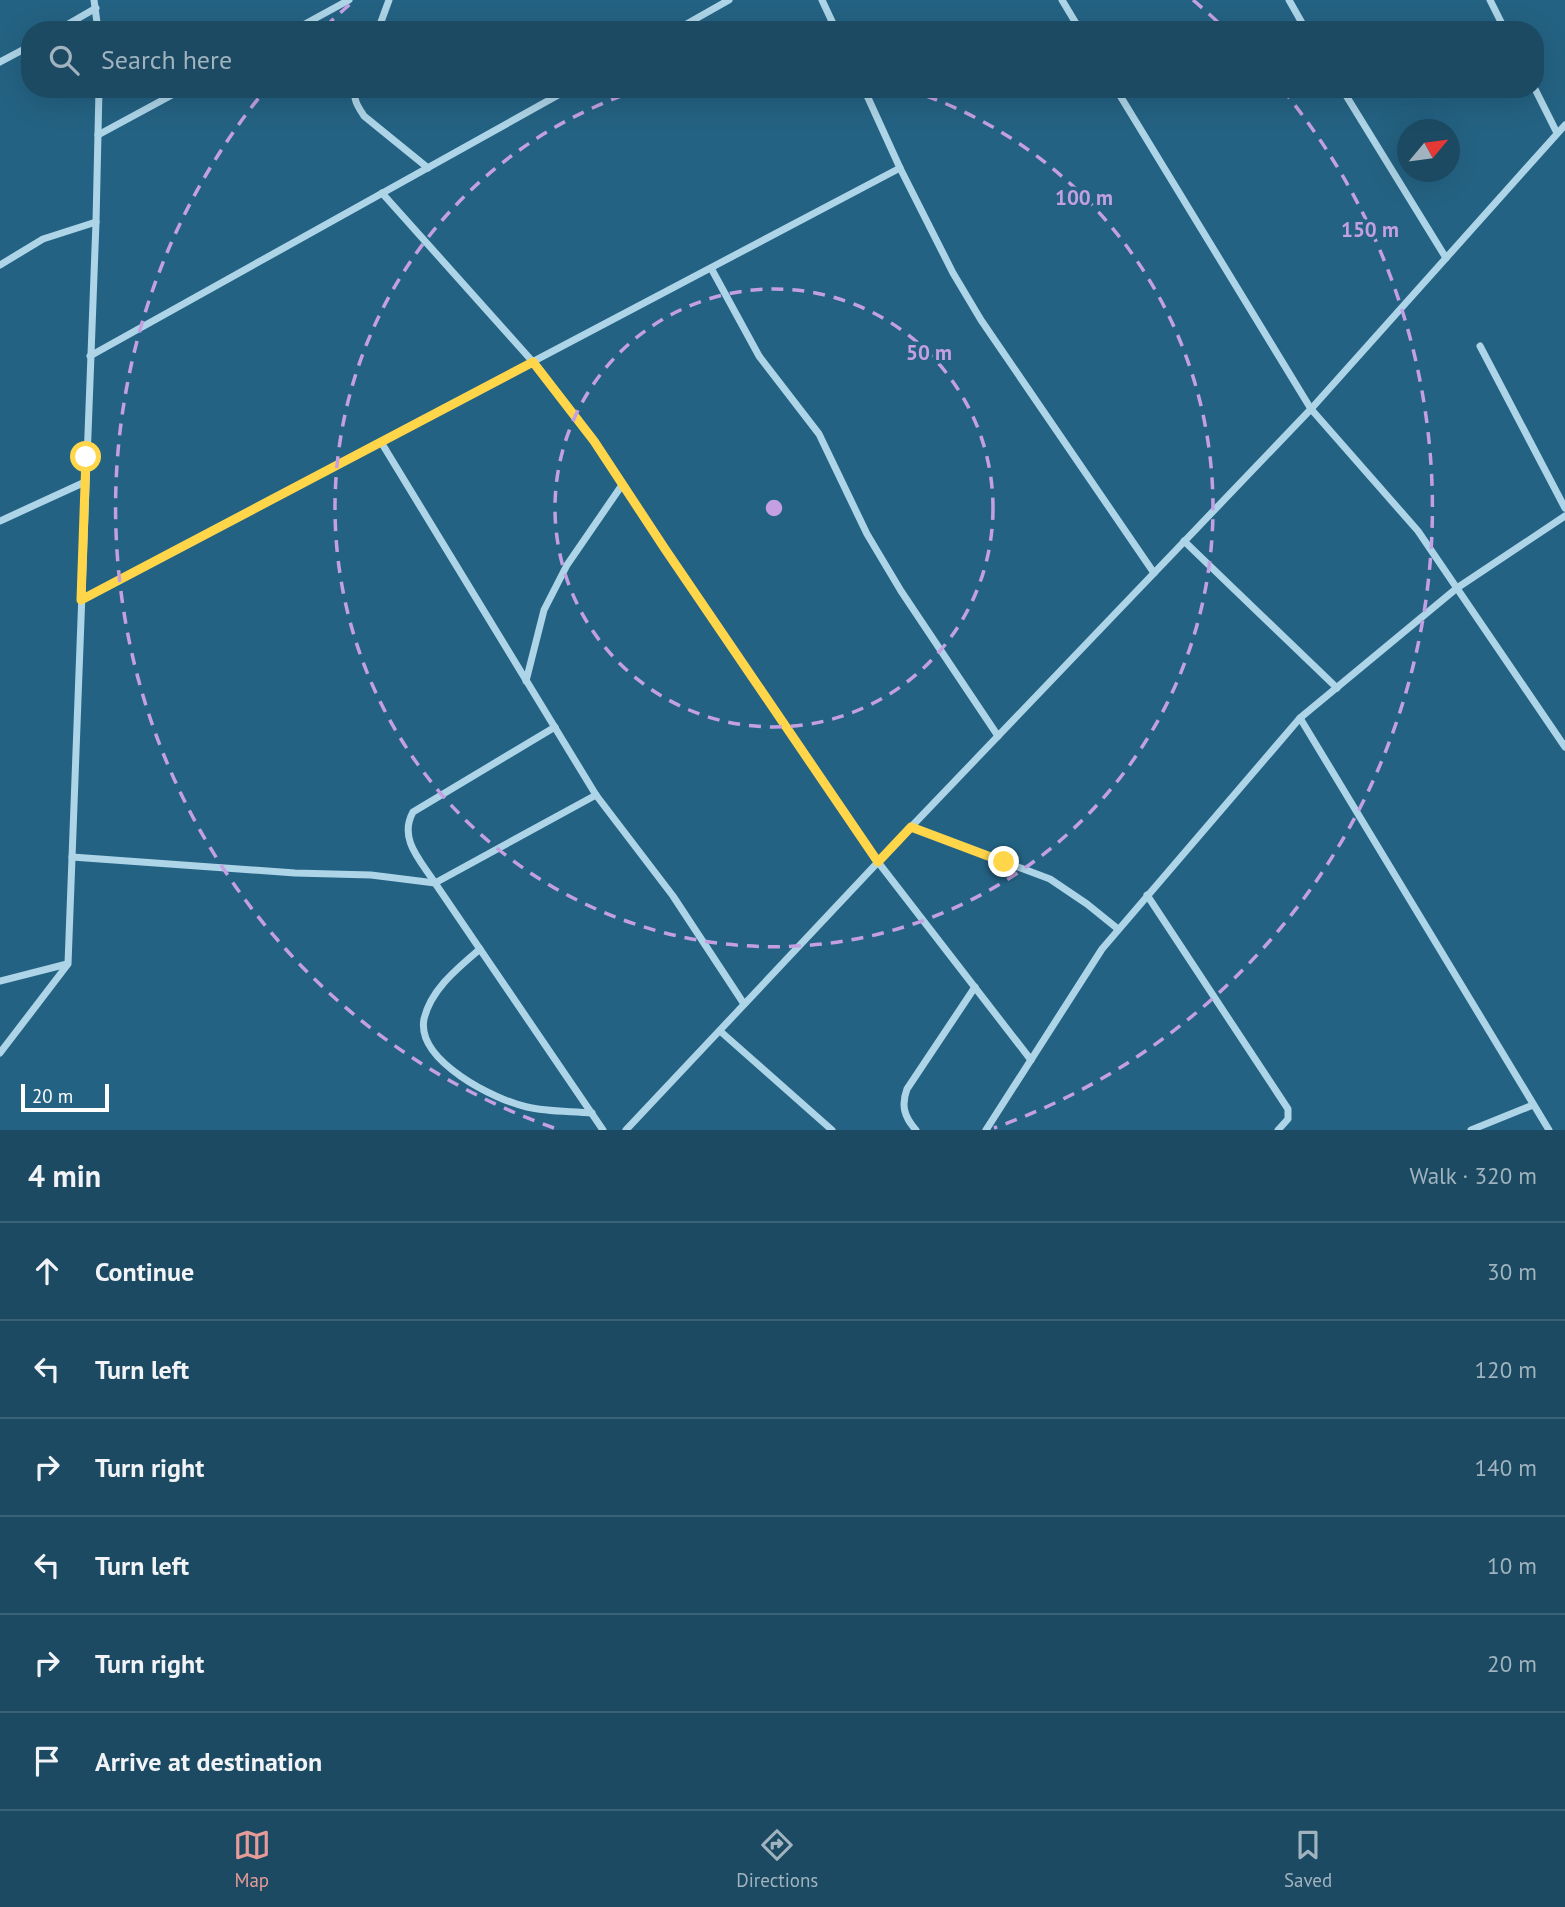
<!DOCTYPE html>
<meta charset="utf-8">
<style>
body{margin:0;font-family:"PT Sans",sans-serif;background:#28546b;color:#f1f3f6}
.compass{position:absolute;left:1397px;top:119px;width:63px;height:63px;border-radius:50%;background:#1b4a62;box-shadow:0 7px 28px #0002;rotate:61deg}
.scale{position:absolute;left:21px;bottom:18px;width:88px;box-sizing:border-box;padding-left:7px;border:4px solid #fff;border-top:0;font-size:19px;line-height:24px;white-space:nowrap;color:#fff;-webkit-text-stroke:5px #246283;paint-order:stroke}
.stop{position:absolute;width:21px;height:21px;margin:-16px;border:5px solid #ffd54a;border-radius:50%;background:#fff}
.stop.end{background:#ffd54a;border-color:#fff;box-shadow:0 2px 7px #0008}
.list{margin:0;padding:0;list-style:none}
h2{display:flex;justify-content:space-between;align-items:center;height:91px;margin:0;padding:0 28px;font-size:30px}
h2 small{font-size:23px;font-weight:400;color:#a0b3be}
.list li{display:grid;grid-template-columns:46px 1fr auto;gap:21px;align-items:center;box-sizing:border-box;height:98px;padding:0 28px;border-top:2px solid #396277}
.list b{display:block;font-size:26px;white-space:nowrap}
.list em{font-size:23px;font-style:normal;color:#a0b3be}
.icon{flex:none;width:38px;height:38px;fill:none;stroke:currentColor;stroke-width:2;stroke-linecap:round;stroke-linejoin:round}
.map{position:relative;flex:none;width:1565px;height:1130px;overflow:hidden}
.search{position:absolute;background:#1b4a62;box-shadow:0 7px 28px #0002;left:21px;right:21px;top:21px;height:77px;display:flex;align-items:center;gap:18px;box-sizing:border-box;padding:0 24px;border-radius:28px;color:#a0b3be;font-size:26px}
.sheet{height:679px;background:#1b4a62}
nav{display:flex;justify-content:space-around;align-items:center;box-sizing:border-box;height:98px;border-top:2px solid #396277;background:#1b4a62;font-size:19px;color:#a0b3be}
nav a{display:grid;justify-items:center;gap:4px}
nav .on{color:#e69b98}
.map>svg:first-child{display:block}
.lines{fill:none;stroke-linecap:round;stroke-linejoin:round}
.minor{stroke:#add4e7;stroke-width:7}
.route{stroke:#ffd54a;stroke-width:9}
.ring{fill:none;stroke:#c4a0e2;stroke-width:3.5;stroke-dasharray:12 9}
.centre{fill:#c4a0e2;stroke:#246283;stroke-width:3.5}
.ring-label{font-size:21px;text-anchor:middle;font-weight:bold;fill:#c4a0e2;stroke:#246283;stroke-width:7;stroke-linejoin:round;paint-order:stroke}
</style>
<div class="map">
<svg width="1565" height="1130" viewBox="0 0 1565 1130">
<rect width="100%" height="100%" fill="#246283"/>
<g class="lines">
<g class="minor">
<path d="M94,0l4,30"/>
<path d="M822,0l14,30"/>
<path d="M1062,0l18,30"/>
<path d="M1289,0l17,30"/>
<path d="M1490,0l15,30"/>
<path d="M58,30l38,-22"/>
<path d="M294,30l55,-30"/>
<path d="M378,30l11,-30"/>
<path d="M676,30l53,-30"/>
<path d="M0,62l30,-16"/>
<path d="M356,89c-4,10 3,19 8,27l64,52"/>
<path d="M864,89l36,79 53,105 28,47 173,253"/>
<path d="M1116,89l195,320 107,122 147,216"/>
<path d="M1342,89l104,169"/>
<path d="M1535,89l22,44"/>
<path d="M98,135l85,-46"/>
<path d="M382,193l151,169 61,79 71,108 213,313 153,198"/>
<path d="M0,265l43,-26 53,-17"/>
<path d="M711,268l48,88 60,78 48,100 34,57 97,145"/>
<path d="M1480,346l85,162"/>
<path d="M90,356l479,-267"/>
<path d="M381,442l215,353 77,101 71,108"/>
<path d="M0,521l85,-39"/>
<path d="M1184,541l153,147"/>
<path d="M81,600l819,-432"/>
<path d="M526,681l18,-71 23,-45 55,-80"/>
<path d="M1300,718l249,412"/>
<path d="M555,727l-142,85c-15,27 8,49 22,71l168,247"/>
<path d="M911,827l139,52 37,25 31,25"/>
<path d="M72,857l223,16 76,2 64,8 161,-88"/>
<path d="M1147,895l141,214v10l-10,11"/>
<path d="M480,949c-22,19 -49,40 -56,70 -8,42 71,81 103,88 21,5 44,4 65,6"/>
<path d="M0,981l67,-17"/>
<path d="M720,1031l112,99"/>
<path d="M0,1053l68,-89 28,-742 3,-133"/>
<path d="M626,1130l285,-303 400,-418 254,-284"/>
<path d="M916,1130c-12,-13 -15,-25 -9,-41l68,-102"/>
<path d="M986,1130l116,-181 198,-231 157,-130 108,-72"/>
<path d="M1471,1130l62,-25"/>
</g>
</g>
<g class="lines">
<path class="route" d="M86,457l-5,143 452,-238 61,79 71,108 213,313 33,-35 93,35"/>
</g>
<g class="ring">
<circle cx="774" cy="508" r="219"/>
<path d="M906 89A439 439 0 1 1 642 89"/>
<path d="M554 1128A658 658 0 0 1 266 89M325 27A658 658 0 0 1 355 0M1193 0A658 658 0 0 1 1223 27M1282 89A658 658 0 0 1 994 1128"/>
</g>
<circle cx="774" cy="508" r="10" class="centre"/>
<g class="ring-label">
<text x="1084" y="205">100 m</text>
<text x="1370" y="237">150 m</text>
<text x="929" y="360">50 m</text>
</g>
</svg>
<svg class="compass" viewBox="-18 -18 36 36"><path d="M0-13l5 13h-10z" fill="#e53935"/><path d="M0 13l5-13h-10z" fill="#a0b3be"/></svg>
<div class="scale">20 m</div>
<div class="stop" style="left:86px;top:457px"></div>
<div class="stop end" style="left:1004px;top:862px"></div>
<div class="search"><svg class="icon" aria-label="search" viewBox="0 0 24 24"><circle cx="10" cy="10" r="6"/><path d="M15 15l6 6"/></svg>Search here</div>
</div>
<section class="sheet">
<h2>4 min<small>Walk · 320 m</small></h2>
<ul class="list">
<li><svg class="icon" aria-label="ahead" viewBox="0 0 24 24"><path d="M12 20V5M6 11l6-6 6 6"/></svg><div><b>Continue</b></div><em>30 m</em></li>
<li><svg class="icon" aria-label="left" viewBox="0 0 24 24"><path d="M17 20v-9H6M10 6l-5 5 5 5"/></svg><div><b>Turn left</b></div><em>120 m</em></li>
<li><svg class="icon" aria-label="right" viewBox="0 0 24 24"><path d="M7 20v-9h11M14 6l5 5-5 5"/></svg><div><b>Turn right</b></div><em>140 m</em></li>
<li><svg class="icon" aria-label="left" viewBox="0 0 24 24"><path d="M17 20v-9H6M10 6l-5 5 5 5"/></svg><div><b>Turn left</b></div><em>10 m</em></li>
<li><svg class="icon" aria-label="right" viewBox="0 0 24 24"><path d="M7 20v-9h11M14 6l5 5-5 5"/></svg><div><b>Turn right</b></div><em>20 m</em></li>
<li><svg class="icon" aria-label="arrive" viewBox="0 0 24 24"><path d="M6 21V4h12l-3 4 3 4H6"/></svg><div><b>Arrive at destination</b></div></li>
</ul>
</section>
<nav>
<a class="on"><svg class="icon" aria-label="map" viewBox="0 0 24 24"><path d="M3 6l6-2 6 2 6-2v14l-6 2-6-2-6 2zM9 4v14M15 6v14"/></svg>Map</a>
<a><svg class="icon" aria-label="directions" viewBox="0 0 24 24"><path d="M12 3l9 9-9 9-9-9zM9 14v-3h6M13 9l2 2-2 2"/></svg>Directions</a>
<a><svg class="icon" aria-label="saved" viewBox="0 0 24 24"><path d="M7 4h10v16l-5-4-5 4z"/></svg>Saved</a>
</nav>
